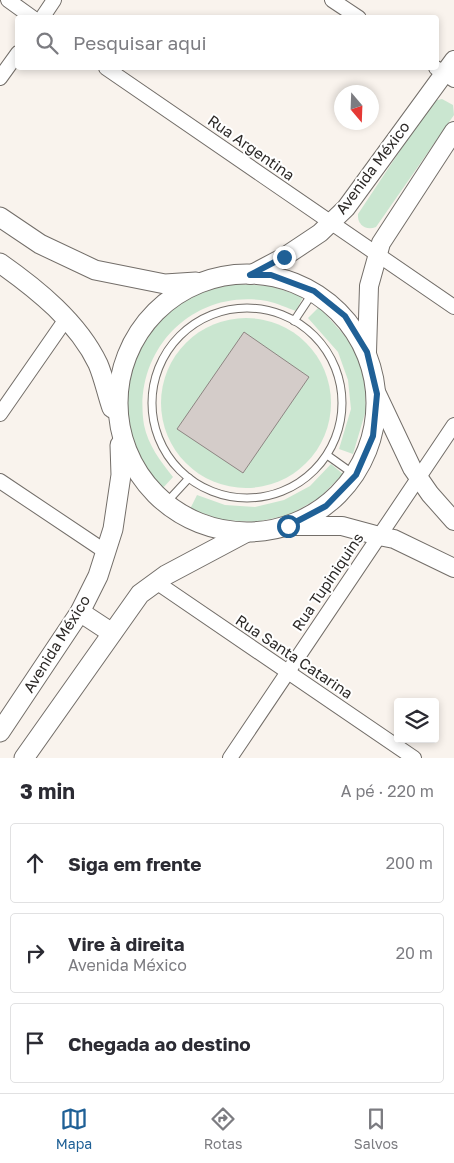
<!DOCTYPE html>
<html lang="pt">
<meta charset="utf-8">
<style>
body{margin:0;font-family:"Golos Text",sans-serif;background:#f7f7f7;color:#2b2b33}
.controls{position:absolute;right:15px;bottom:15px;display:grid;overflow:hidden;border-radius:5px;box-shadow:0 2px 8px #0003}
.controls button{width:45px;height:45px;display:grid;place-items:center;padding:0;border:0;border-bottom:1px solid #e1e1e2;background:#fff;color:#2b2b33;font:25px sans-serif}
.compass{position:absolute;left:334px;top:85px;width:45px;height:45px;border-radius:50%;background:#fff;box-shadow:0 2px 8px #0003;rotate:161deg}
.stop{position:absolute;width:15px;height:15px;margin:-11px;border:4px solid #1f6096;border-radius:50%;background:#fff}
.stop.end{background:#1f6096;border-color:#fff;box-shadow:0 1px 5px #0008}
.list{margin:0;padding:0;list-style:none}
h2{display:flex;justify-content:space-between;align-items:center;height:65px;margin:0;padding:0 20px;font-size:21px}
h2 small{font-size:16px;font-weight:400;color:#7c7c81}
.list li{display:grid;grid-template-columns:32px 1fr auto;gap:15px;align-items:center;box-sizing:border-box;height:80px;margin:0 10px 10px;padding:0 10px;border:1px solid #e1e1e2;border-radius:5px}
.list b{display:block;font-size:19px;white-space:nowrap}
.list p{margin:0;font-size:16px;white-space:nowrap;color:#7c7c81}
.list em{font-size:16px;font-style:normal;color:#7c7c81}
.icon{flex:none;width:28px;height:28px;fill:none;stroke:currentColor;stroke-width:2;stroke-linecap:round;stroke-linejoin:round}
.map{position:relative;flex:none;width:454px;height:758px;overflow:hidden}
.search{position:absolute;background:#fff;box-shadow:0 2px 8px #0003;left:15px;right:15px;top:15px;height:55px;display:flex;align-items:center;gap:12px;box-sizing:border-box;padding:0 18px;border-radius:5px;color:#7c7c81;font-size:19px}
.sheet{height:335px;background:#fff}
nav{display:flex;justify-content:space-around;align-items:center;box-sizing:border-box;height:70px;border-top:1px solid #e1e1e2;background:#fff;font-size:14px;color:#7c7c81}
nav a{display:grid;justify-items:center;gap:2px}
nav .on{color:#1f6096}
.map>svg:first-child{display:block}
.green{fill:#cae6d0}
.building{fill:#d4ccc9;stroke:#8d8582}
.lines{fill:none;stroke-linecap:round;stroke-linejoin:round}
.service-casing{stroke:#736e69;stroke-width:9}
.minor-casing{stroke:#736e69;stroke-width:16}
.tertiary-casing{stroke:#736e69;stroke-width:20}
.secondary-casing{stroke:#736e69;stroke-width:21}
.service{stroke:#fff;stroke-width:7}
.minor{stroke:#fff;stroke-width:14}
.tertiary{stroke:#fff;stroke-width:18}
.secondary{stroke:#fff;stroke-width:19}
.route{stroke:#1f6096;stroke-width:6}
.labels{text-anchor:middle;stroke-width:4;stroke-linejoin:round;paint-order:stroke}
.street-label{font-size:15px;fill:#2c2927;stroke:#fff}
</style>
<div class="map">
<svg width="454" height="758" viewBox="0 0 454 758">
<rect width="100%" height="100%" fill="#f9f3ed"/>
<g class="green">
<path d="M442,99l11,6 1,10 -78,112c-10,4 -19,-2 -18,-13l75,-113z"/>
<path d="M237,284l34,2 32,11 -7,14c-9,-3 -19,-8 -29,-10 -75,-13 -135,50 -123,124 4,20 17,37 29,52l-11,12c-14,-18 -29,-37 -33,-60 -10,-57 20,-116 74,-138 10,-4 23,-5 34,-7z"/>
<path d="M319,307l33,37 12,32 2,34 -13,44 -14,-5 12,-40 -3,-29 -10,-28 -30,-34z"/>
<circle cx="246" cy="403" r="85"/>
<path d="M331,464l12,10 -24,24 -30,17 -33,7 -34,-2 -32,-11 7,-14 28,10 30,2 29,-7 26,-14z"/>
</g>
<path class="building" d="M244,332l65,45 -66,96 -66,-44z"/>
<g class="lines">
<g class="service-casing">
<g id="service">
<circle cx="247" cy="403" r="95"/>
<path d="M294,321l20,-30"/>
<path d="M327,455l28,20"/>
<path d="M165,504l24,-26"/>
</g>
</g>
<g class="minor-casing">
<g id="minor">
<path d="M8,0l25,18"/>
<path d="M332,0l27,18"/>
<path d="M42,18l12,-18"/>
<path d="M106,68l348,239"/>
<path d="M436,68l18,12"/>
<path d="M0,78l18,-25"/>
<path d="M0,414l66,-95"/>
<path d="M0,481l106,71"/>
<path d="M156,582l258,176"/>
<path d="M230,758l224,-333"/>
</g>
</g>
<g class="tertiary-casing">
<g id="tertiary">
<path d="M250,275l34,-18 36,-24 26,-25 108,-148"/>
<path d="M367,352l2,-66 12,-43 73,-112"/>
<path d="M377,394l35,74 18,26 24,27"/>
<path d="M287,526h55l37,10 15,3 60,29"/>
</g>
</g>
<g class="secondary-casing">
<g id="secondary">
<path d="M0,217l40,27 55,26 70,14 31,-2"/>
<path d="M0,263c37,26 78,59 98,101 6,14 9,30 14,44"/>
<circle cx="247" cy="403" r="129"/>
<path d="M80,612l32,21"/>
<path d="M0,732l80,-120 18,-36 15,-47 8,-54 -1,-30"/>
<path d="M24,758l116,-164 26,-19 79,-42"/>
</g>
</g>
<use href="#service" class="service"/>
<use href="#minor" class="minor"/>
<use href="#tertiary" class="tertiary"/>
<use href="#secondary" class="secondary"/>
</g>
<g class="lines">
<path class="route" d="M284,257l-34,18h21l43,16 31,25 22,36 10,42 -4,42 -17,39 -30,31 -38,20"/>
</g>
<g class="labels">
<g class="street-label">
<text transform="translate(251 148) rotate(35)" y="5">Rua Argentina</text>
<text transform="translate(373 168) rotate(-53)" y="5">Avenida México</text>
<text transform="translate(328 582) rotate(-56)" y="5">Rua Tupiniquins</text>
<text transform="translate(57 644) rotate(-58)" y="5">Avenida México</text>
<text transform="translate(294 657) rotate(34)" y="5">Rua Santa Catarina</text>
</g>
</g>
</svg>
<div class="controls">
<button><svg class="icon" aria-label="layers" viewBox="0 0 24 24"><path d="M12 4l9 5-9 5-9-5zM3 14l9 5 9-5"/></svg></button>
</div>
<svg class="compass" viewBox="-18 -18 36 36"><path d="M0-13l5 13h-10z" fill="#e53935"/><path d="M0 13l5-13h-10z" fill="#7c7c81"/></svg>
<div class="stop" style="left:288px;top:526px"></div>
<div class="stop end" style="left:284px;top:257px"></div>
<div class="search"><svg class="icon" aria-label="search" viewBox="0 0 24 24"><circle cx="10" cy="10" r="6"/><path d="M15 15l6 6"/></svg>Pesquisar aqui</div>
</div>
<section class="sheet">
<h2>3 min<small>A pé · 220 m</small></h2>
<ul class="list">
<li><svg class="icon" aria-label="ahead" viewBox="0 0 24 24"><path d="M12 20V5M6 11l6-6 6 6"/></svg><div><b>Siga em frente</b></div><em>200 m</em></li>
<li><svg class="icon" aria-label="right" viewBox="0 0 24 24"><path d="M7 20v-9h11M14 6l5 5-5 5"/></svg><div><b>Vire à direita</b><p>Avenida México</p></div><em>20 m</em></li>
<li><svg class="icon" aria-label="arrive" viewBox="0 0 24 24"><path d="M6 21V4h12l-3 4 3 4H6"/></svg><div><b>Chegada ao destino</b></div></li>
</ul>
</section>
<nav>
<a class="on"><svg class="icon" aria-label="map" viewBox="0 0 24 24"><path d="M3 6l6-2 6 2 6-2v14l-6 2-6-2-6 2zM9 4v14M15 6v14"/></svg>Mapa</a>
<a><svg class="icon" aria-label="directions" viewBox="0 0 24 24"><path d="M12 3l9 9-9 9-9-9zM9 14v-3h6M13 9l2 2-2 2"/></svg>Rotas</a>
<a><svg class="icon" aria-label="saved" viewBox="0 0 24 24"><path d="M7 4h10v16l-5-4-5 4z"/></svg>Salvos</a>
</nav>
